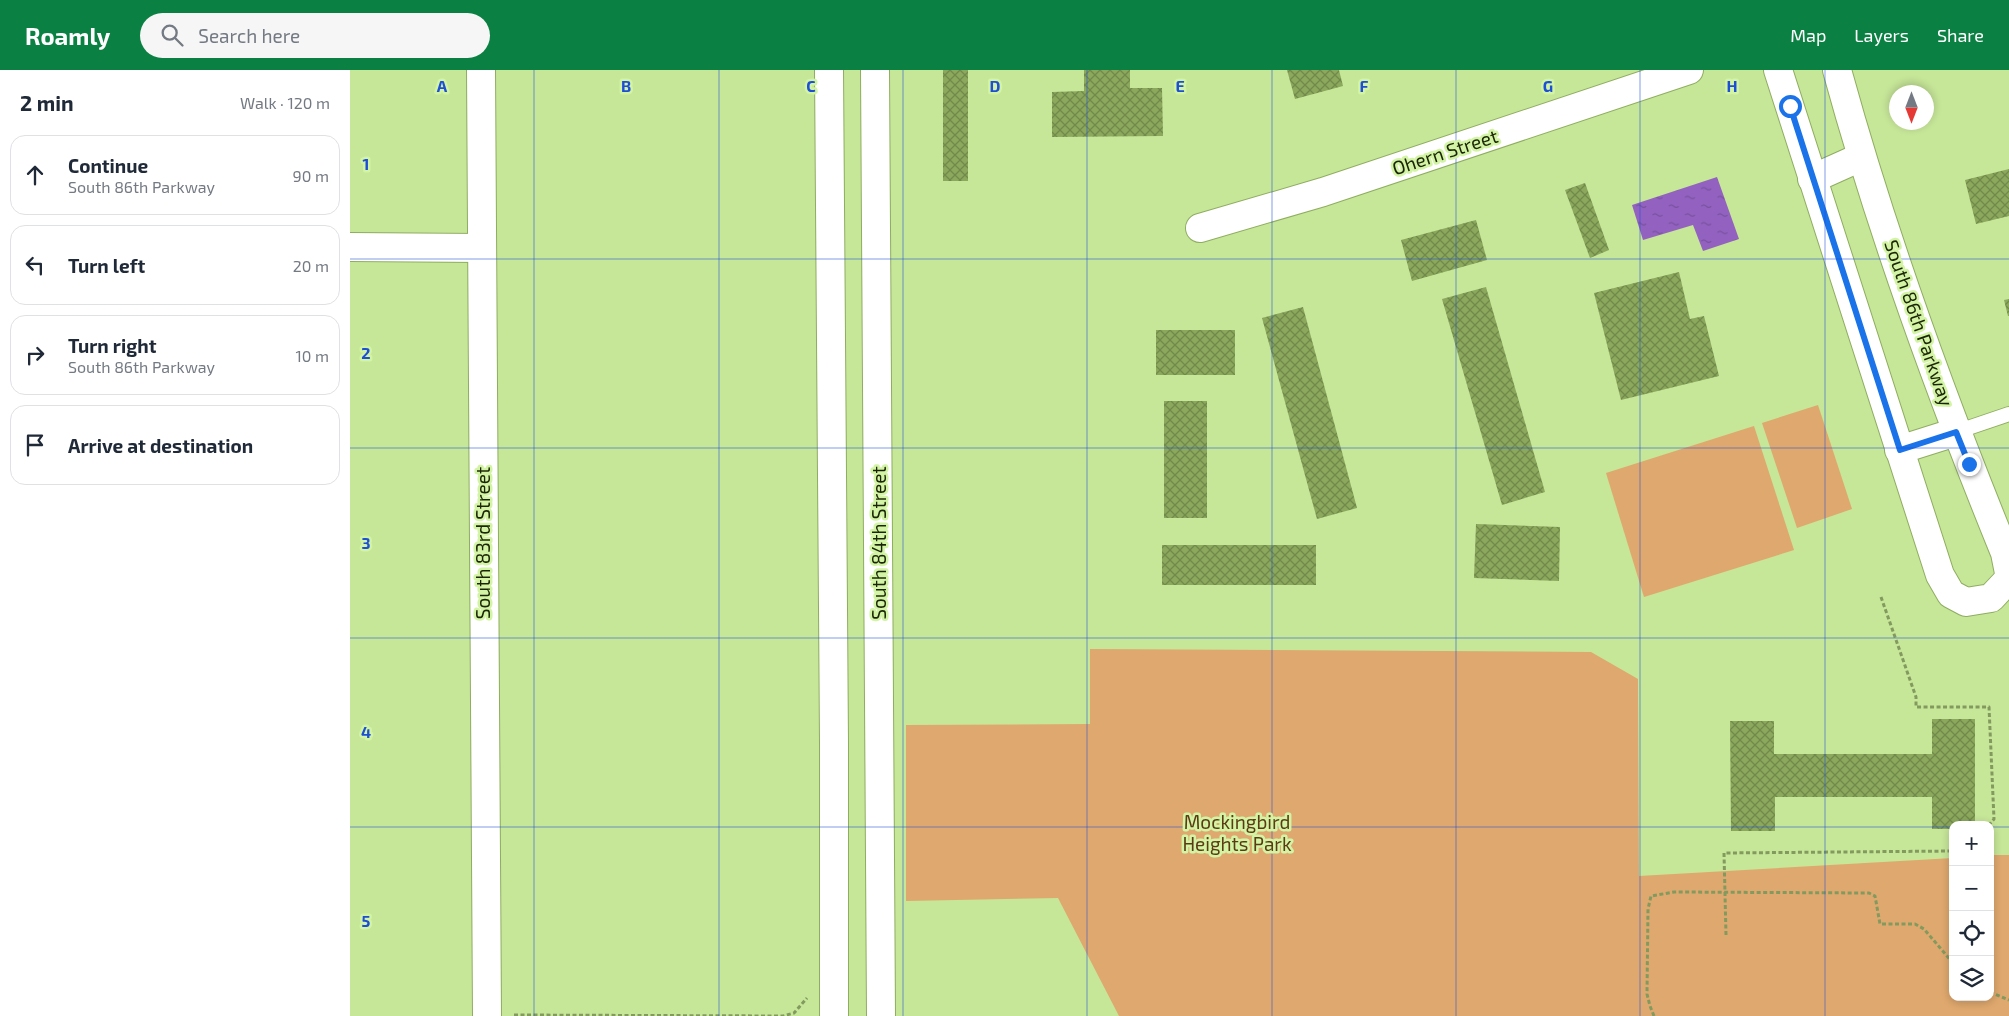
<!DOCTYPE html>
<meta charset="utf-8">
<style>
body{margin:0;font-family:"Exo 2",sans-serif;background:#f6f6f7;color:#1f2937}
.controls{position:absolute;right:15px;bottom:15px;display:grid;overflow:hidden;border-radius:10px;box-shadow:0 2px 8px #0003}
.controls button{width:45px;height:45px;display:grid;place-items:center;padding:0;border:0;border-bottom:1px solid #e0e1e3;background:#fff;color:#1f2937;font:25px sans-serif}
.compass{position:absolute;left:1539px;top:15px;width:45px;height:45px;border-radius:50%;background:#fff;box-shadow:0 2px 8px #0003;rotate:180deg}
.stop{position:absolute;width:15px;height:15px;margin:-11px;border:4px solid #1a73e8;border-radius:50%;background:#fff}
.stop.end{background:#1a73e8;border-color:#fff;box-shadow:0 1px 5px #0008}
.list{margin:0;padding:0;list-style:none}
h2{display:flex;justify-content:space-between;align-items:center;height:65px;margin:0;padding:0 20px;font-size:21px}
h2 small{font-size:16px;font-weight:400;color:#747a83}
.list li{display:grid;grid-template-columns:32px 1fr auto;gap:15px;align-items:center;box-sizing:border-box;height:80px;margin:0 10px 10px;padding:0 10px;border:1px solid #e0e1e3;border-radius:15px}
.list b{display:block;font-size:19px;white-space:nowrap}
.list p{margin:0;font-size:16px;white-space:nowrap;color:#747a83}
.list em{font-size:16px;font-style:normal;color:#747a83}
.icon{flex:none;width:28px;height:28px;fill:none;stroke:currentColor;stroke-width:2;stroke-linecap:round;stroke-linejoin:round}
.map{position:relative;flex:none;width:1659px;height:946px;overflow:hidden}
header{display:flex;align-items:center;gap:30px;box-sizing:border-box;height:70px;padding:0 25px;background:#0b8043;color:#fff}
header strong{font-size:24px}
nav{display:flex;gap:28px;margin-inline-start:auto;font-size:18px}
.search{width:350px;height:45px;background:#f6f6f7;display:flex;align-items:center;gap:12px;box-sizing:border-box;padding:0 18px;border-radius:28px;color:#747a83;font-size:19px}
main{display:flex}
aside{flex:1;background:#fff}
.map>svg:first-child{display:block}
.park{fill:#dfa86e}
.water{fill:url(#water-ripples)}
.building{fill:url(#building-cross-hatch)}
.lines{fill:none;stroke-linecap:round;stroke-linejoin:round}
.service-casing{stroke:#8fad61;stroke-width:16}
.minor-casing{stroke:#8fad61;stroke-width:30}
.primary-casing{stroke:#8fad61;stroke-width:30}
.path{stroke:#839a5f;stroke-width:3;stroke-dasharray:4 2.5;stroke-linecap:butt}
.service{stroke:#fff;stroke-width:14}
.minor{stroke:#fff;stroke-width:28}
.primary{stroke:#fff;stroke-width:28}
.route{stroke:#1a73e8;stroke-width:6}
.grid{fill:none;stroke:#1d4ed8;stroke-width:1;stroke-opacity:0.55}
.labels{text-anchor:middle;stroke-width:5;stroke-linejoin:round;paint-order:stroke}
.street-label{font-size:19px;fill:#1a2506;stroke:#d3f4a4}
.park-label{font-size:19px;fill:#5c3b14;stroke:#d3f4a4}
.grid-label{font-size:16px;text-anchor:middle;font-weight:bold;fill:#1d4ed8;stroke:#d3f4a4;stroke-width:5;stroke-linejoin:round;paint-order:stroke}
</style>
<header>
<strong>Roamly</strong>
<div class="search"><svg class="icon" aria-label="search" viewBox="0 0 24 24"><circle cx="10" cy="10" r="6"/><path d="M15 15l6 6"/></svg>Search here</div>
<nav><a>Map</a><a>Layers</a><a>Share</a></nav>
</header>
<main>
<aside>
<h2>2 min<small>Walk · 120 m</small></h2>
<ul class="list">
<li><svg class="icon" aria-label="ahead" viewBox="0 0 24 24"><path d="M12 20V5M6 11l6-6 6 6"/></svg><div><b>Continue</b><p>South 86th Parkway</p></div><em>90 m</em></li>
<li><svg class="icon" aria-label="left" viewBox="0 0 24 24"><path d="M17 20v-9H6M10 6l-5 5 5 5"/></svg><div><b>Turn left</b></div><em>20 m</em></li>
<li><svg class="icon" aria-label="right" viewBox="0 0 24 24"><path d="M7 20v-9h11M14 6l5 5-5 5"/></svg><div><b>Turn right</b><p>South 86th Parkway</p></div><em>10 m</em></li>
<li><svg class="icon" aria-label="arrive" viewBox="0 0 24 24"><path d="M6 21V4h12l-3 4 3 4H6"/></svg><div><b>Arrive at destination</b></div></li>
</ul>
</aside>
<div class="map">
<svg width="1659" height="946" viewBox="0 0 1659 946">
<defs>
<pattern id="water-ripples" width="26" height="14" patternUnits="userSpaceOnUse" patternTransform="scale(1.25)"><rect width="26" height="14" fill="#9362c1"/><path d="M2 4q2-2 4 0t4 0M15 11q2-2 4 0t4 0" fill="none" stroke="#77519b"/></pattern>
<pattern id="building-cross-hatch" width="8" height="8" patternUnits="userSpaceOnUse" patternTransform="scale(1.25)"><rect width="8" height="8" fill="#8ba85c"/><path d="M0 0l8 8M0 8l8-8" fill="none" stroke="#71894a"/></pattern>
</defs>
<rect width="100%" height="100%" fill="#c6e698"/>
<g class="park">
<path d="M1468,335l34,104 -55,19 -35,-105z"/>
<path d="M1404,356l40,124 -150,47 -38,-124z"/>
<path d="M740,579l501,3 47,27 1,197 314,-18v139h37v-142h19v161h-890l-61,-118 -152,3v-176l184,-1z"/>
</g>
<path class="water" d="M1367,107l22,62 -36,12 -10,-26 -50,15 -11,-35z"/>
<g class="building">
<rect x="593" y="0" width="25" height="111"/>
<path d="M734,0h46v18h32l1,48 -111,1v-45l32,-1z"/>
<path d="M937,0h52l4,16 -48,13z"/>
<path d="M1659,99v47l-33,8 -11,-44z"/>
<path d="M1235,113l24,67 -19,8 -25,-68z"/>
<path d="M1126,150l11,40 -75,21 -11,-41z"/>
<path d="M1329,202l11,47 14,-3 15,60 -98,24 -27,-107z"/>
<path d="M1136,217l59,205 -43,13 -60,-206z"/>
<path d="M1659,229v17h-1l-4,-16z"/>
<path d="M953,237l54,201 -40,11 -55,-201z"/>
<rect x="806" y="260" width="79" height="45"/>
<rect x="814" y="331" width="43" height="117"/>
<path d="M1126,454l84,3 -1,54 -85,-3z"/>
<rect x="812" y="475" width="154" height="40"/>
<path d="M1582,649h43v106h-22v4h-21v-32h-157v34h-44l-1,-110h44v33h158z"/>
</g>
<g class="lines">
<g class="service-casing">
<path id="service" d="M1606,362l53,-18"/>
</g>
<g class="minor-casing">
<g id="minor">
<path d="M131,0l6,946"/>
<path d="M1428,0l162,505 11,19 15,8 25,-4 18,-19"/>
<path d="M1487,0c45,164 104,326 168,483l4,20"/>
<path d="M1462,109l49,-22"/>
<path d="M850,158l123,-36 366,-122"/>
<path d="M0,177l131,1"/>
<path d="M1549,380l57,-18"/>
</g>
</g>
<g class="primary-casing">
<g id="primary">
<path d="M479,0l5,673v273"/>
<path d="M525,0l6,946"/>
</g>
</g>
<g class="path">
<path d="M1531,527l35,100v10h73l5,112 -5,6"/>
<path d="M1376,865l-2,-82 229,-2"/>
<path d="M1640,922l19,8"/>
<path d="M164,945l269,1 11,-3 13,-15"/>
<path d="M1304,946l-4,-10 -3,-12 1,-85 3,-13 23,-4 195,1 6,3 5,28h35l9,5 29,34"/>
</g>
<use href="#service" class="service"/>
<use href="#minor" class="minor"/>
<use href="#primary" class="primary"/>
</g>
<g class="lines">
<path class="route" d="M1440,36l110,344 56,-18 13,32"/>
</g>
<path class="grid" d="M184,0v946M369,0v946M553,0v946M737,0v946M922,0v946M1106,0v946M1290,0v946M1475,0v946M0,189h1659M0,378h1659M0,568h1659M0,757h1603M1640,757h19"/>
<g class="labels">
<g class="street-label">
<text transform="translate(1095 82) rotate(-18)" y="7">Ohern Street</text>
<text transform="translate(1569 253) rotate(71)" y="7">South 86th Parkway</text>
<text transform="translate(133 473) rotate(-90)" y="7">South 83rd Street</text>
<text transform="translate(529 473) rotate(-90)" y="7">South 84th Street</text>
</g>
<g class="park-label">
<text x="887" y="759">Mockingbird<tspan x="887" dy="22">Heights Park</tspan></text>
</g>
</g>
<g class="grid-label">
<text x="92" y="22">A</text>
<text x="276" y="22">B</text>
<text x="461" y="22">C</text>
<text x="645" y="22">D</text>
<text x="830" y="22">E</text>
<text x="1014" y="22">F</text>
<text x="1198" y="22">G</text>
<text x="1382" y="22">H</text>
<text x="16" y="100">1</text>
<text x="16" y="289">2</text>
<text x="16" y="479">3</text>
<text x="16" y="668">4</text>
<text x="16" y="857">5</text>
</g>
</svg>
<div class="controls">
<button>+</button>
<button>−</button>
<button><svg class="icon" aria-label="locate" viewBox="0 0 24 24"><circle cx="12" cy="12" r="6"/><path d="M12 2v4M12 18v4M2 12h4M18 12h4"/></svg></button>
<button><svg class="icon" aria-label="layers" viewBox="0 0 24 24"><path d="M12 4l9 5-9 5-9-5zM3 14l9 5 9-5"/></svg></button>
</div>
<svg class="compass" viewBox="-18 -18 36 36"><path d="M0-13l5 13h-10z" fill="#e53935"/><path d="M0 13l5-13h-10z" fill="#747a83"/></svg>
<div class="stop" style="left:1440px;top:36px"></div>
<div class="stop end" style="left:1619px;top:394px"></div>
</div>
</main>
